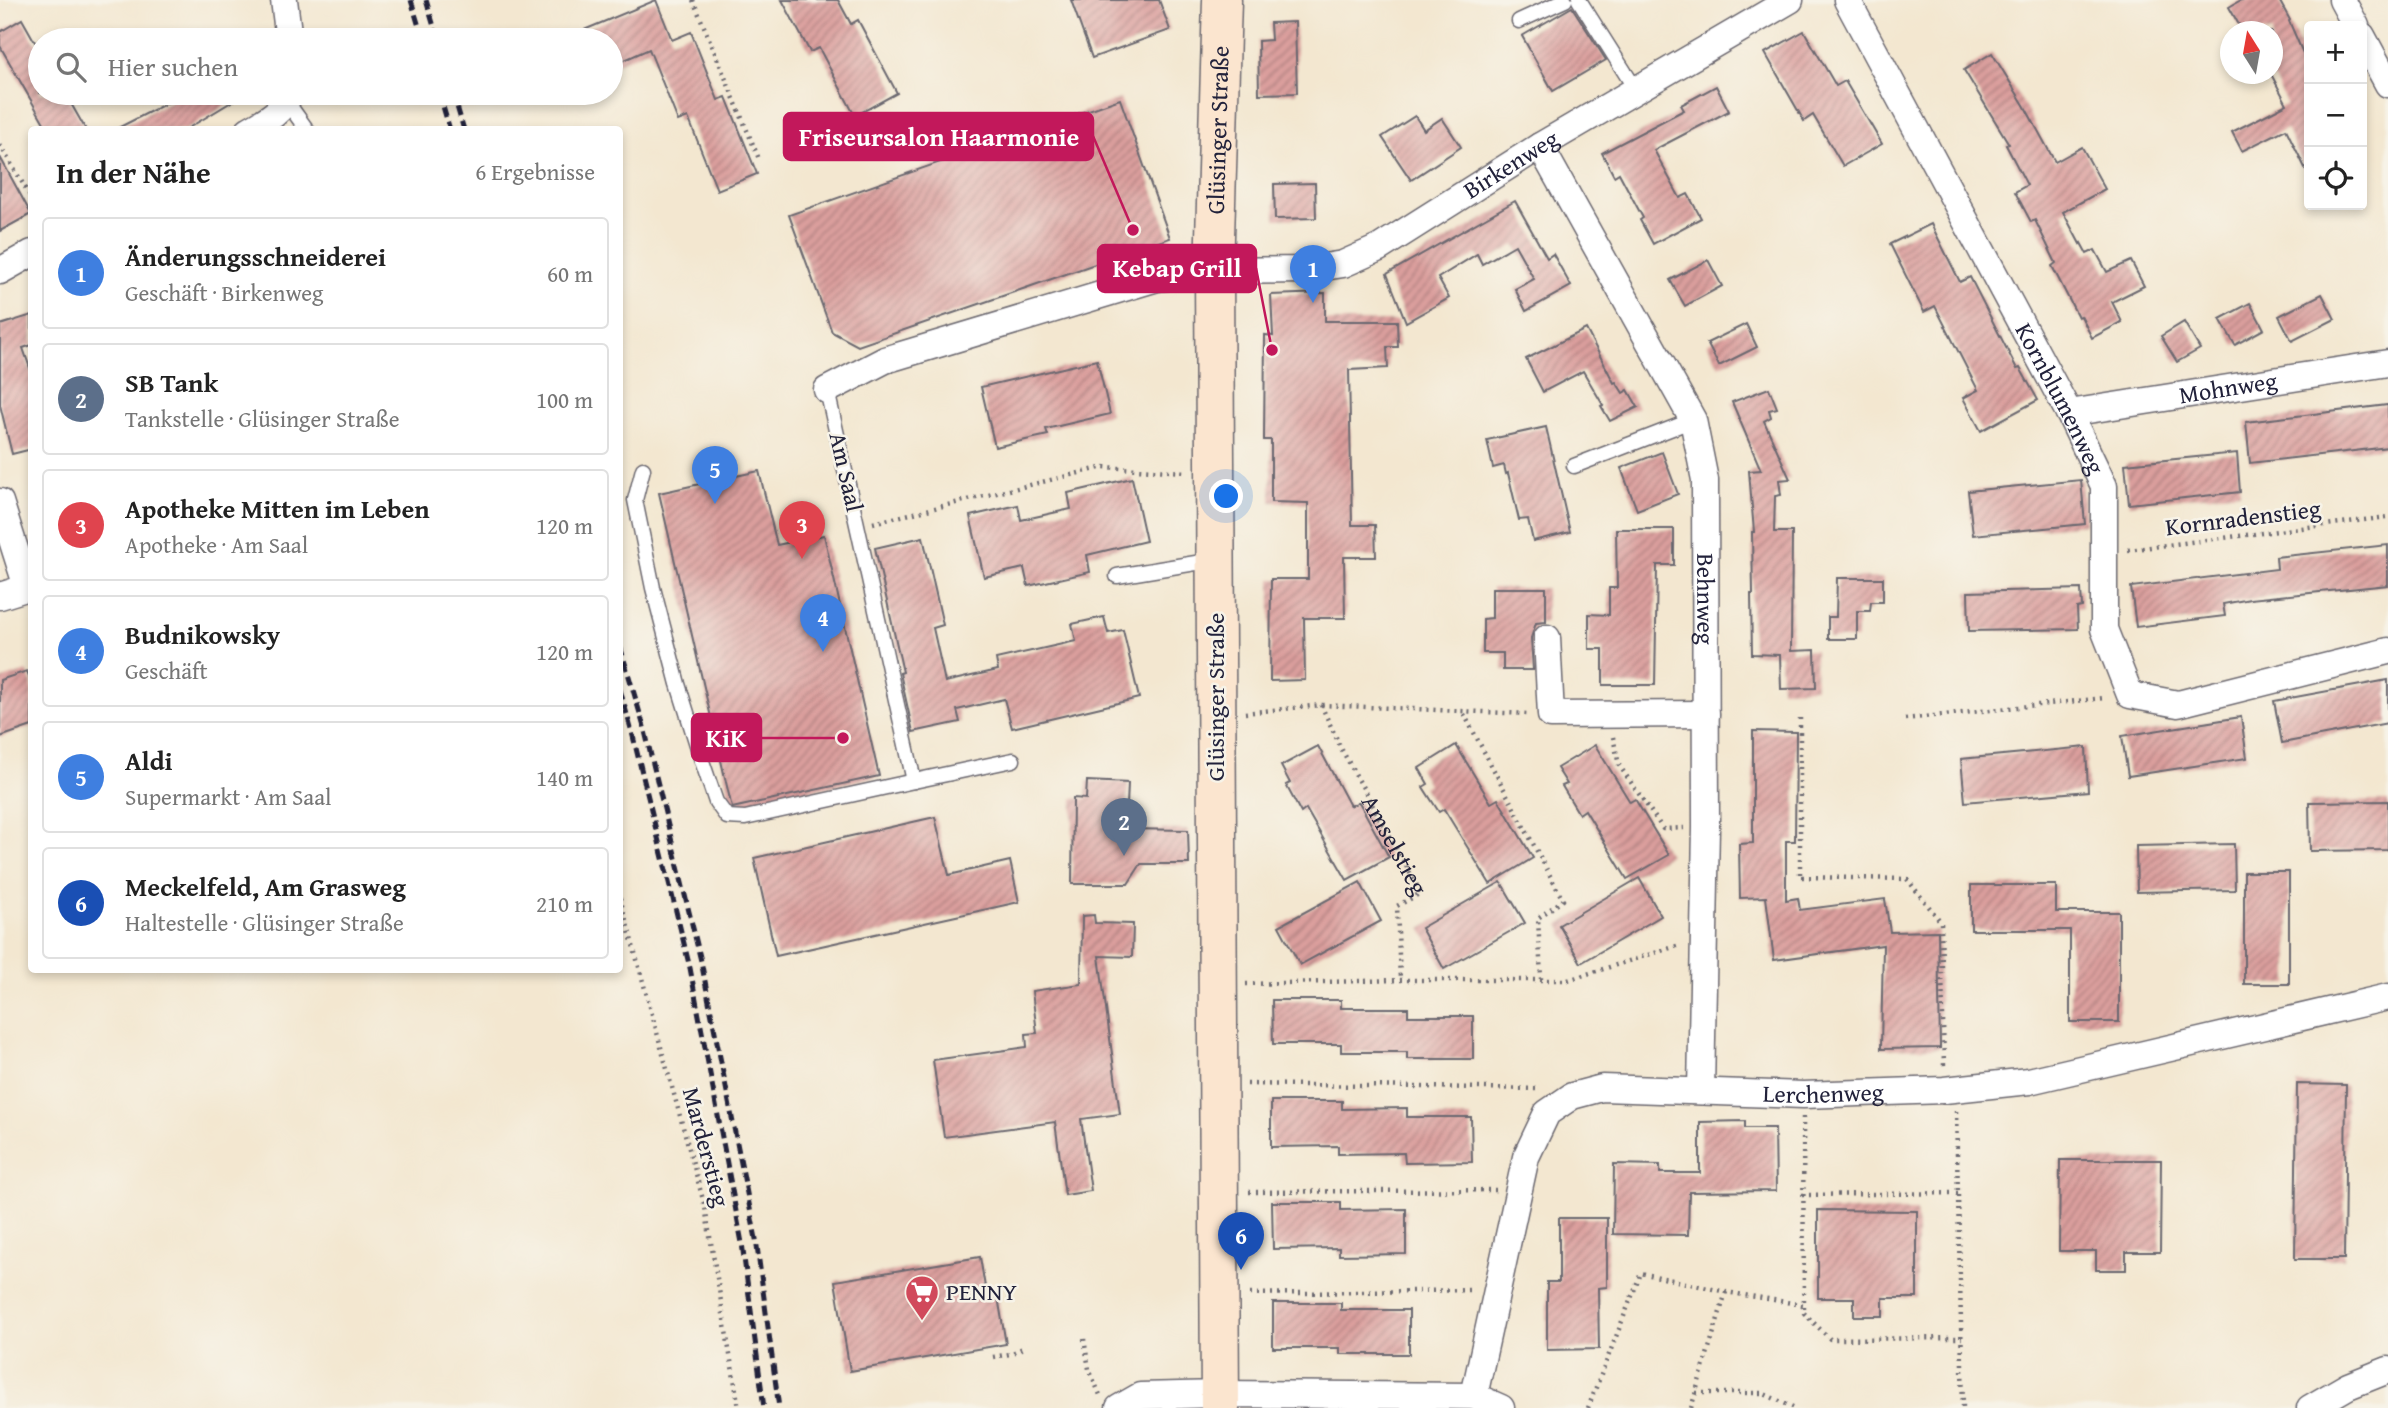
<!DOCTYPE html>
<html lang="de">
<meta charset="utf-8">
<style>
body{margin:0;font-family:"Gentium Book Plus",serif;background:#f2f2f2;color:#222}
.controls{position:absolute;right:21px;top:21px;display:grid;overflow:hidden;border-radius:7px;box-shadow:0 4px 10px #0003}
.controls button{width:63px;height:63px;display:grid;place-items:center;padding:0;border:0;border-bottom:2px solid #e0e0e0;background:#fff;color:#222;font:35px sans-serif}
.compass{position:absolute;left:2220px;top:21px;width:63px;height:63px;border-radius:50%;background:#fff;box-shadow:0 4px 10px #0003;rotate:349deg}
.you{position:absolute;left:1227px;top:497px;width:24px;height:24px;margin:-18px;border:5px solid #fff;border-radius:50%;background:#1a73e8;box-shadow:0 0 0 10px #1a73e833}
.badge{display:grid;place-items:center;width:46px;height:46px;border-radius:50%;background:#d1495b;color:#fff;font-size:23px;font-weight:700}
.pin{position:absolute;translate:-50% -58px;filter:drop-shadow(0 2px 4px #0008)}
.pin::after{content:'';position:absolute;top:37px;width:24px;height:21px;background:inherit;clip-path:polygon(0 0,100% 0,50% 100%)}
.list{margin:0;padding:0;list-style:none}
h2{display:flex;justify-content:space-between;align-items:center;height:91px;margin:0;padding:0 28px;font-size:30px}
h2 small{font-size:23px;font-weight:400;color:#767676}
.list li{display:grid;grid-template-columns:46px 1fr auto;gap:21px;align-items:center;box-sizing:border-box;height:112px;margin:0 14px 14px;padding:0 14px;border:2px solid #e0e0e0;border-radius:7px}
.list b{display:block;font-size:26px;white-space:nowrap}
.list p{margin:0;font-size:23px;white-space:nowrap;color:#767676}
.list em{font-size:23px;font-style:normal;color:#767676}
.icon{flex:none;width:38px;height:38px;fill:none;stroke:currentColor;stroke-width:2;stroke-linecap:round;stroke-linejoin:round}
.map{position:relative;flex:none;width:2388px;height:1408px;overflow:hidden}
.search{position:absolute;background:#fff;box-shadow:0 4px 10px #0003;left:28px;top:28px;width:595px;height:77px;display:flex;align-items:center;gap:18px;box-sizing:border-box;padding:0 24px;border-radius:38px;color:#767676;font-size:26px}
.panel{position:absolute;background:#fff;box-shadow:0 4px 10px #0003;left:28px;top:126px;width:595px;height:847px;border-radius:7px}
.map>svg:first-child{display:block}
.building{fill:url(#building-hatch)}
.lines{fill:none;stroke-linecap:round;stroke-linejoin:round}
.service-casing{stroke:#6b676f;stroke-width:17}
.minor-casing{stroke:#6b676f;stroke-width:29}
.secondary-casing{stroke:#6b676f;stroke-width:41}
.path{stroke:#6b676f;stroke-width:4.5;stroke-dasharray:2 5;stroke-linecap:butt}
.service{stroke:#fff;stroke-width:14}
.minor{stroke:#fff;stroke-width:26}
.secondary{stroke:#fbe5cf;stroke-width:38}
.rail{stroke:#22223b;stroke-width:5;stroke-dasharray:10 5;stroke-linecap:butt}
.labels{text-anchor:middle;stroke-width:5;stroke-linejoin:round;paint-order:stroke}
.street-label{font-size:24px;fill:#22223b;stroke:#f7f3e8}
.poi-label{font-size:24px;fill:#22223b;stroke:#f7f3e8;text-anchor:start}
.leader{fill:none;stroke:#c2185b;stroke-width:2.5}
.callout-dot{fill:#c2185b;stroke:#f7f3e8;stroke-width:2.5}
.callout{fill:#c2185b;stroke:#c2185b;stroke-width:2.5}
.callout-label{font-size:26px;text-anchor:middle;font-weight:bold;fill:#fff}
</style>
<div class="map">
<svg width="2388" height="1408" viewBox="0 0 2388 1408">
<defs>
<pattern id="building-hatch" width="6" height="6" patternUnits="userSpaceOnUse" patternTransform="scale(1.75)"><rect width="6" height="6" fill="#db9f9d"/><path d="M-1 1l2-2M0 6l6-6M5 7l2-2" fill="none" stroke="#b18181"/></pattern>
</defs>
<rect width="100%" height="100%" fill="#f7f3e8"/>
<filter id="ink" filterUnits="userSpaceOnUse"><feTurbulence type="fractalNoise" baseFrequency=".0143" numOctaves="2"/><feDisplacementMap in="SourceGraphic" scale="14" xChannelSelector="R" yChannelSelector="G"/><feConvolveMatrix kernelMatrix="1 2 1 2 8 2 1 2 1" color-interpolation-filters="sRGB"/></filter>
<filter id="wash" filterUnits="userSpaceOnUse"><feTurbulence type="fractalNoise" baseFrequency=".00686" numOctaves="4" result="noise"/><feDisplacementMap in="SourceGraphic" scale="28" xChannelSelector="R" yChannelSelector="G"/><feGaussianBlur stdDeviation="1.57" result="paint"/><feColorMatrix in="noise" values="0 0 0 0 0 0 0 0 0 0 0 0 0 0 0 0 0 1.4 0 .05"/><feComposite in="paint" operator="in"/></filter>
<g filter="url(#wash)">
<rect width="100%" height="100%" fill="#f3e7d0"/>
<g id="blocks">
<g class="building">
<path d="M656,0l16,40 19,-8 27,68 8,-3 31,77 -40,16 -29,-73 -10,4 -29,-72 -38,17v-26h-51z"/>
<path d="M782,0h56l13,24 7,-4 39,73 -42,23 -36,-68 -9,4z"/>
<path d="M1071,0h88l11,30 -78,28z"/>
<path d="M2241,0h38l11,20 -1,1 20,46v109l-23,-47 -44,22 -10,-19 55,-28 -15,-28v-44h-29l-14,-25z"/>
<path d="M1572,7l34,53 -53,31 -31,-55z"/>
<path d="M22,19l18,32v42h25l21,37h-38l-48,-84v-14z"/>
<path d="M1295,22l2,71 -38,1 -1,-53 13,-1 -1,-17z"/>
<path d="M1804,31l32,55 9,-5 37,63 -39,22 -30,-51 -9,6 -39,-68z"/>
<path d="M1992,53l32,52 31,57 27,-15 23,42 -42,23 17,32 1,-1 6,11 8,-4 12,22 24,-11 13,25 -32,16 10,20 -30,16 -11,-22 -3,1 -26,-51 4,-3 -21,-43 -4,2 -16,-30 12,-7 -21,-40 3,-1 -45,-74z"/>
<path d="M1716,86l13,25 -75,39 26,48 8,-4 13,24 -48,26 -13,-24 3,-2 -24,-45 -5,3 -12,-23 82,-43 -3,-5z"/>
<path d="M170,93h76l-61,37h-71l59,-30z"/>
<path d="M1120,99l50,139 -312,108 -26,-14 -43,-117z"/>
<path d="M1415,116l9,14 18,-12 19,29 -50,33 -29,-43z"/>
<path d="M0,157l31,57 -31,17z"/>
<path d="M1315,183l1,35 -41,1 -1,-35z"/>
<path d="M1515,201l32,57 6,-4 18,32 -45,25 -11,-22 19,-10 -19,-34 -33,19 -5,-10 -39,24 11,20 -43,24 -19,-48z"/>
<path d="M1931,224l29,58 10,-5 47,92 3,-1 18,32 -57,31 -18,-33 15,-8 -43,-84 -11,6 -34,-68z"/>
<path d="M1708,260l14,26 -37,20 -15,-26z"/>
<path d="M1325,293v28h72l1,26h-11l1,21 -39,2 3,155h23l1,32h-32l1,61h-41l1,62 -35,1 1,-102h37v-76l-37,-1v-62h-7l1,-105 8,1 -2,-41z"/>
<path d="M2322,294l13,25 -43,22 -13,-25z"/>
<path d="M2250,303l14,26 -29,16 -15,-26z"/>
<path d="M32,315v30l-9,3 9,26v75l-20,5 -12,-49v-80z"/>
<path d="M2184,322l16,27 -23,13 -16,-26z"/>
<path d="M1746,324l11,23 -38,19 -12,-23z"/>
<path d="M1586,329l28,54 2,-1 7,11 5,-3 10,17 -28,14 -9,-15 2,-1 -20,-34 -40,21 -17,-33z"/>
<path d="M1097,360l13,54 -64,15 2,6 -53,12 -14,-60z"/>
<path d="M1769,388l8,20 -8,2 2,7 -7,4 26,58 -11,1 2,15 -6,1 -1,36h18l-1,119 24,-1 1,38 -35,1 -1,-34 -28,-1 -1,-60h2l-1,-62h2l-5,-61 12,-1 -29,-68z"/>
<path d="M2388,405v42l-138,16 -4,-41z"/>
<path d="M1546,427l24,105 -37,9 -5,-22 -9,1 -11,-47 -2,1 -2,-9 -11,3 -6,-28z"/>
<path d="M1662,452l16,42 -41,16 -16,-42z"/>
<path d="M2237,453l3,39 -111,12 -4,-40z"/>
<path d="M759,471l18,74 47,-10 55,241 -147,32 -73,-315z"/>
<path d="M1132,478l14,63 -59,14 3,17 -62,14 -4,-18 -40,9 -14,-61 48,-11 3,15 50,-11 -3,-16z"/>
<path d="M2081,480l4,44 -112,11 -5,-44z"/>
<path d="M1616,529h58v36h-17l-2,120h-52v-36h-14v-35l20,1v-27h8z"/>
<path d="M923,537l20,88 -10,3 12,54 53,-12 -2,-11 80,-18 -4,-17 32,-7 4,16 15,-3 16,68 -127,30 -8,-29 -47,11 3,12 -47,10 -13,-59 3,-1 -28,-124z"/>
<path d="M2388,545v40l-138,14 -27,5 2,12 -89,11 -5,-40 146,-18 -1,-12z"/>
<path d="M1837,578h46v24h-12l-1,9h-13v28h-29v-22h8z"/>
<path d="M1492,588h54v34l-10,1 -5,15 2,32h-30v-17h-20v-34l9,-1z"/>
<path d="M2081,589l1,18 -5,1 1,21 -109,2 -1,-39z"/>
<path d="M27,671l5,13v42l-32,11v-57z"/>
<path d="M2388,680v43l-106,20 -8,-42z"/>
<path d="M2241,717l6,41 -119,18 -6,-40z"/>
<path d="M1753,731l43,1 -1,109h-9v59l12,-2 2,12 85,-11 5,33 48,-1 2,117 -59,1 2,-104 -109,15 -8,-63 -26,1 -1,-54 14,-1z"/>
<path d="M1456,745l35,58 7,-4 35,59 -43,26 -46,-75 -5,3 -16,-25 5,-3 -9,-16z"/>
<path d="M1595,745l35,57 5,-3 34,56 -42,24 -42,-69 -6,4 -17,-28 5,-2 -10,-16z"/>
<path d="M1318,746l32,60 9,-4 30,55 -42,23 -41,-71 -5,4 -15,-28 4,-2 -9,-17z"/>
<path d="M2086,747l2,44 -123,11 -4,-43z"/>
<path d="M1087,781l41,2 -2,46 62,1 1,34h-48l-13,20h-56l1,-86 13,1z"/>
<path d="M2388,801v49l-78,1 -1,-49z"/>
<path d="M935,817l14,58 61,-14 9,41 -243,54 -22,-98z"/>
<path d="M2234,844l1,46 -98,2 -1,-46z"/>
<rect x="2244" y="872" width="45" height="112"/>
<path d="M1639,878l22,38 -80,47 -22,-38z"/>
<path d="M1360,882l21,39 -81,44 -21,-39z"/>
<path d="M1501,882l24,41 -81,46 -23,-41z"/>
<path d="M1971,885h85v27h63v110h-49v-92h-99z"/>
<path d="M1094,915l1,8 38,1 -1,33 -33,-1 21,158 -39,5 10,72 -26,4 -10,-73 -111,15 -11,-77 94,-13 -1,-13 11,-1 -5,-42 49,-7 1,-68z"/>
<path d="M1272,1000h69v8h67v8h65v43h-66v-7h-66v-8h-68z"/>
<path d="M2297,1084l49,1 -2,174h-49z"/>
<path d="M1271,1101h71v8l65,-1v9h64l1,45 -67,1 -1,-10 -66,1v-8l-67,1z"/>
<path d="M1745,1121v7h30l1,63 -87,1 -1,43 -75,-1 1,-70 46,1v8h40v-51z"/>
<path d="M2060,1160h101l-1,92h-34v18h-30v-19h-37z"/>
<path d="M1272,1202h69v8l65,-1v45l-67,1v-7l-66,1z"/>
<path d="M1818,1210l99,1v87h-34v18h-29v-18h-36z"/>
<path d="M1559,1218h48v69l-9,1 1,61 -52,1v-68h12z"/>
<path d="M980,1257l7,42 11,-2 8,47 -156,27 -15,-90z"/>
<path d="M1273,1303h68v7h68v44h-69v-6h-67z"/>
</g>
</g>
</g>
<g filter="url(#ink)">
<use href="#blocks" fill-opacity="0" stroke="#6b676f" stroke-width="2"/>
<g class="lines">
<g class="service-casing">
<g id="service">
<path d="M1579,0l57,90"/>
<path d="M1519,21l46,-21"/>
<path d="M287,102l20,28"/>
<path d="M1574,466l119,-46"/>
<path d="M643,469l-8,31 18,88 25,96 24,77 14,41 11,15 18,1 169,-37 -87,-391"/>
<path d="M1117,576l97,-16"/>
<path d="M914,781l99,-21"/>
</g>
</g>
<g class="minor-casing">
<g id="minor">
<path d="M284,0l5,40"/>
<path id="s2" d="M1847,0l222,413 35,73v143l26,66 48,9 210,-53"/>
<path d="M2342,0l14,26"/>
<path d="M2362,36l26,48"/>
<path d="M249,130c16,-9 35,-19 41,-37"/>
<path id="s3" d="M1540,146l153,274 12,60 1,347 -5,264"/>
<path d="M0,271l32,-18"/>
<path id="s4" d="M827,390l58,-30 272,-82 57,-7 91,-1 38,-6 36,-16 161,-102 250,-146"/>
<path id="s5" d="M2069,413l319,-50"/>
<path d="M0,502l27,85"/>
<path d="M0,596l32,-10"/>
<path d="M1547,638l4,77 155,-1"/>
<path id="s6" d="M1474,1396l52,-239 21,-44 25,-17 30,-8 201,7 141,-5 85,-9 359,-84"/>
<path d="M1119,1408l21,-12 80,-2 254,2 27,12"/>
<path d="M2310,1408l38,-22 40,-16"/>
</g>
</g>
<g class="secondary-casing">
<g id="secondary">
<path id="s7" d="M1220,1408l-6,-1137 8,-271"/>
</g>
</g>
<g class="path">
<path d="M693,0l66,159"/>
<path d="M0,145l32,54"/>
<path d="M873,523l231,-56 82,5"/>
<path d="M2128,550l260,-33"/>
<path id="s1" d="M1321,705l21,45 79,143 -24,13 3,74"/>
<path d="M1245,713l76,-8 208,9"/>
<path d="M1464,714l99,186 -25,18 3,61"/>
<path d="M1800,718v159l107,2 34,43 3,146"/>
<path d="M1905,719l200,-21"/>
<path d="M1613,737l6,28 44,64 21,-1"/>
<path d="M620,898l85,309 34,201"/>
<path d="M1246,984l154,-4h168l112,-35"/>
<path d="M1247,1084l292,5"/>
<path d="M1956,1111l7,297"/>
<path d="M1803,1117l1,196 26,26 132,-1"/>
<path d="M1249,1192l247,-2"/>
<path d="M1802,1195l156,-2"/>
<path d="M1250,1294l222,-4"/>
<path d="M1084,1339l5,30 11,26"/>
<path d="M993,1357l17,-3 13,-6"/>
<path d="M1696,1393h66l33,15"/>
<path d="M1588,1408l53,-135 85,19 78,13"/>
<path d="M1691,1408l35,-116"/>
</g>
<use href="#service" class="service"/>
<use href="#minor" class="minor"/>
<use href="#secondary" class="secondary"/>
<g class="rail">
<path d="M411,0l12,40"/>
<path d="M426,0l12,40"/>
<path d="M439,93l11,37"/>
<path d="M453,93l11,37"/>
<path d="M620,646l24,81 57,234 55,278 23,169"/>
<path d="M620,690l12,42 58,236 52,275 22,165"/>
</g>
</g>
</g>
<defs>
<g id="supermarket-pin" transform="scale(1.75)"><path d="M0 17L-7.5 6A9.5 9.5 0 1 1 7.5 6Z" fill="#d1495b" stroke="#f7f3e8"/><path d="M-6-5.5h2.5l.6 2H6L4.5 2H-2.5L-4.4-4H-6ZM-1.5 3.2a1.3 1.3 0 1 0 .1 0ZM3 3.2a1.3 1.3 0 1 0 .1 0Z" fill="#fff"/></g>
</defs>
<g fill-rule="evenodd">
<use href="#supermarket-pin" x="922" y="1292"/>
</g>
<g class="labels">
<g class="street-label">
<text dy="8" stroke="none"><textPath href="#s7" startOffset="1278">Glüsinger Straße</textPath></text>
<text dy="8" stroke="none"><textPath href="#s4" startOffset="732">Birkenweg</textPath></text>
<text dy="8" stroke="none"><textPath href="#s5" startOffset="161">Mohnweg</textPath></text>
<text dy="8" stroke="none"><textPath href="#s2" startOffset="452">Kornblumenweg</textPath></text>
<text transform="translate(846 472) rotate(77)" y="8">Am Saal</text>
<text transform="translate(2243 518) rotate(-7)" y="8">Kornradenstieg</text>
<text dy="8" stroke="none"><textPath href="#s3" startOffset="494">Behnweg</textPath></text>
<text transform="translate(1216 697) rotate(-90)" y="8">Glüsinger Straße</text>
<text dy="8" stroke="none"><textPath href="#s1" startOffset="158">Amselstieg</textPath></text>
<text dy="8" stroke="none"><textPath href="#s6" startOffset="576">Lerchenweg</textPath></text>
<text transform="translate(706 1147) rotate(75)" y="8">Marderstieg</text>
</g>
<g class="poi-label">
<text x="946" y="1300">PENNY</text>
</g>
</g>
<path class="leader" d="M1133 230L1093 136M1272 350L1256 268M843 738L761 738"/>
<g class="callout-dot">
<circle cx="1133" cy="230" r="7"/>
<circle cx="1272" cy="350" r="7"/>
<circle cx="843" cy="738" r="7"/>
</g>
<g class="callout">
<rect x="784" y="113" width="309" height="47" rx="7"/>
<rect x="1098" y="245" width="158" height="47" rx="7"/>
<rect x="692" y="714" width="69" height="47" rx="7"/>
</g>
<g class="callout-label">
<text x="939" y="146">Friseursalon Haarmonie</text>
<text x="1177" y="277">Kebap Grill</text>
<text x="726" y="747">KiK</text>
</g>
</svg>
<div class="controls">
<button>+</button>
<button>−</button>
<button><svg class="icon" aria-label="locate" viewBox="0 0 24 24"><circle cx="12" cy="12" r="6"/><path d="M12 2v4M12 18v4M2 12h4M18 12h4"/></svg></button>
</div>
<svg class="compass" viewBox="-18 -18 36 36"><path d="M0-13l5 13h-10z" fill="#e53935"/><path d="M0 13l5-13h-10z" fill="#767676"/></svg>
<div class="you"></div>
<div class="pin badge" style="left:1313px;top:303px;background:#3f7fe0">1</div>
<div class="pin badge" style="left:1124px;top:856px;background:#5c6f8a">2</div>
<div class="pin badge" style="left:802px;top:559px;background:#e0444e">3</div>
<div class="pin badge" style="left:823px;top:652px;background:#3f7fe0">4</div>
<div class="pin badge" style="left:715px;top:504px;background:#3f7fe0">5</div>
<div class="pin badge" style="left:1241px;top:1270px;background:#1a4fb4">6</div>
<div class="search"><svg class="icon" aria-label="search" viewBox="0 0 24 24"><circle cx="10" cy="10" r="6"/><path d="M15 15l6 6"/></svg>Hier suchen</div>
<section class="panel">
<h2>In der Nähe<small>6 Ergebnisse</small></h2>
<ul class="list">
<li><span class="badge" style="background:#3f7fe0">1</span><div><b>Änderungsschneiderei</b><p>Geschäft · Birkenweg</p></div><em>60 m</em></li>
<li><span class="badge" style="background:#5c6f8a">2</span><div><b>SB Tank</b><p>Tankstelle · Glüsinger Straße</p></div><em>100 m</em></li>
<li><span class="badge" style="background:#e0444e">3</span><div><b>Apotheke Mitten im Leben</b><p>Apotheke · Am Saal</p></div><em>120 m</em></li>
<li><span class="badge" style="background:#3f7fe0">4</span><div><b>Budnikowsky</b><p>Geschäft</p></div><em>120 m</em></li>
<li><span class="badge" style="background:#3f7fe0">5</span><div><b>Aldi</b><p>Supermarkt · Am Saal</p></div><em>140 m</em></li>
<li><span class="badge" style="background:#1a4fb4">6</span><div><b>Meckelfeld, Am Grasweg</b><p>Haltestelle · Glüsinger Straße</p></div><em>210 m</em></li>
</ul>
</section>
</div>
